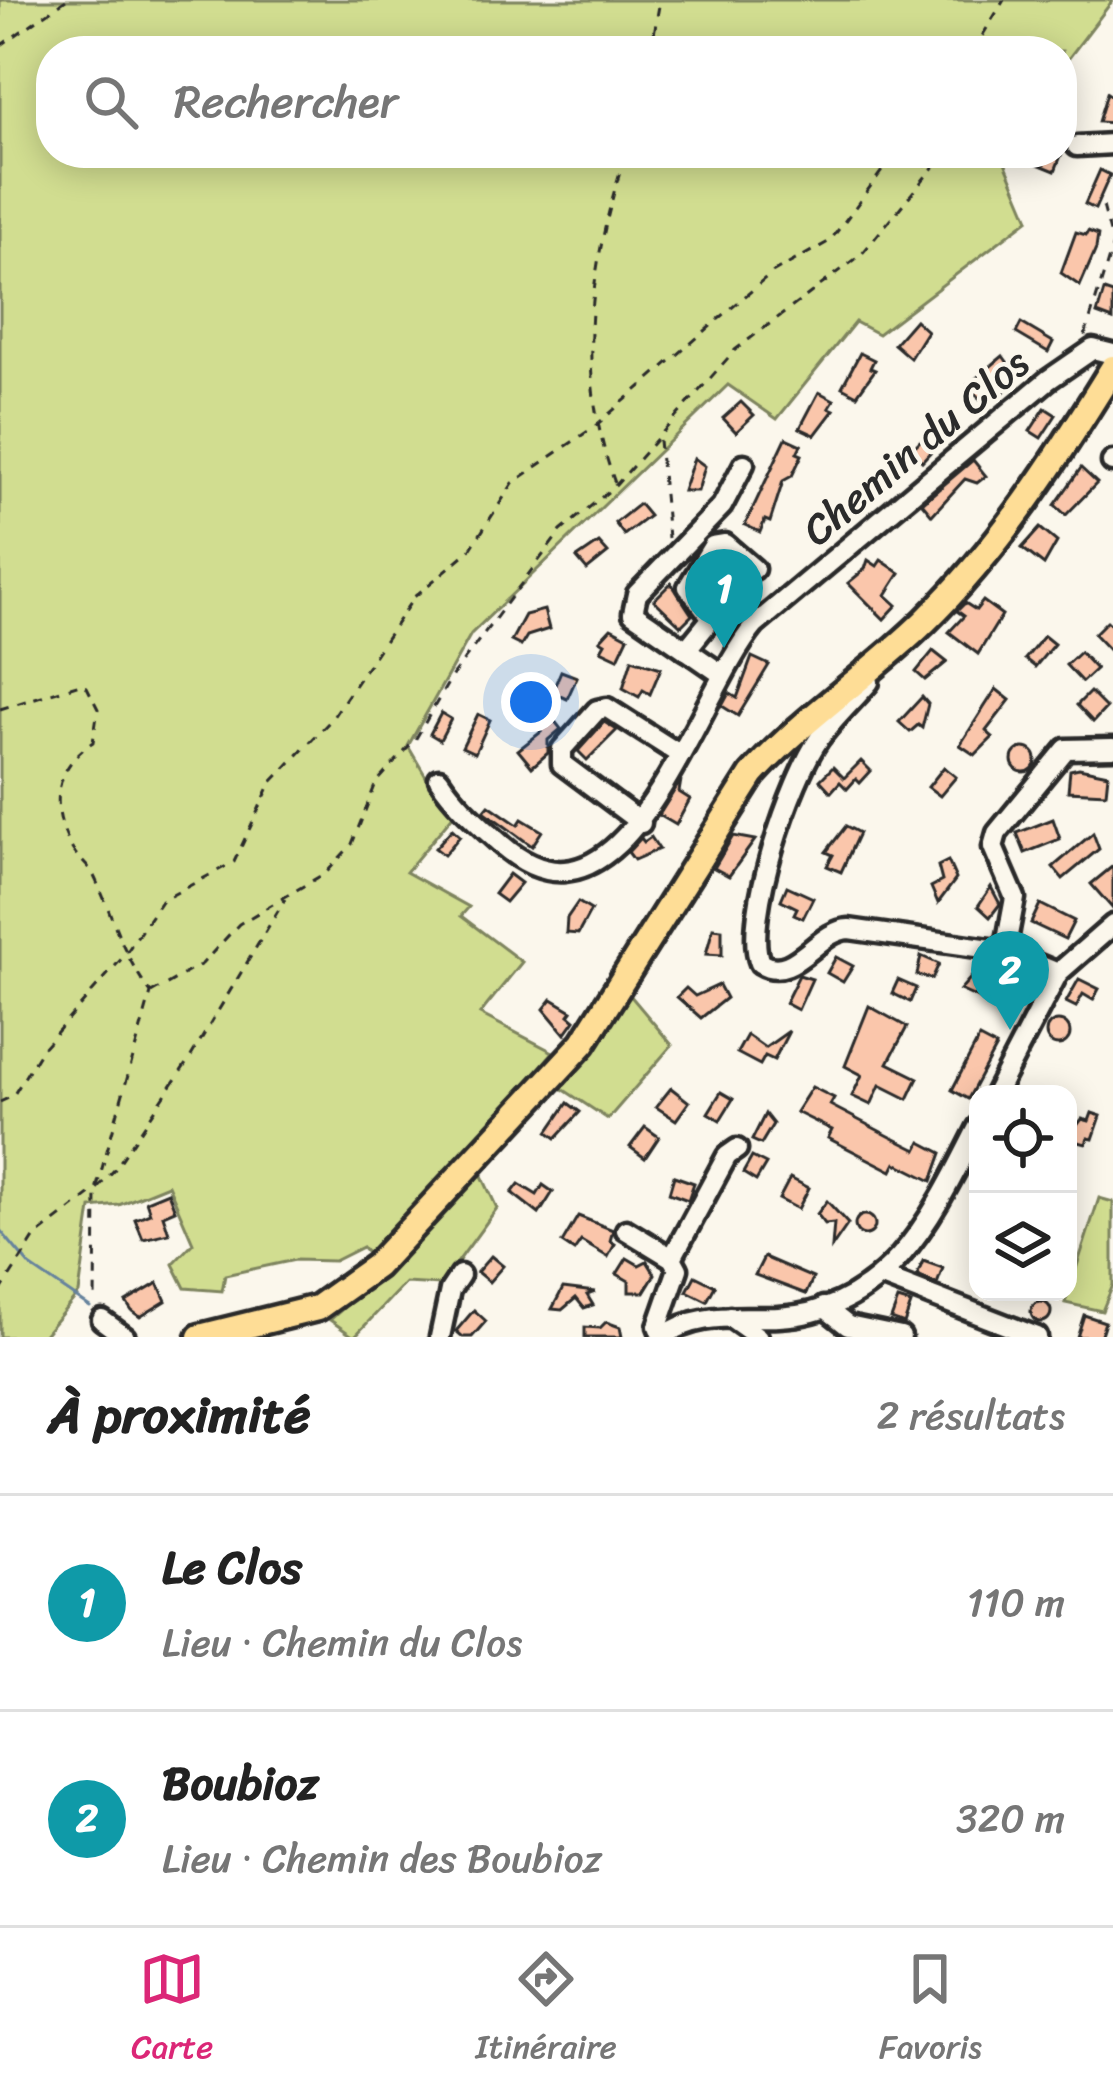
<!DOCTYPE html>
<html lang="fr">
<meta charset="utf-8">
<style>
body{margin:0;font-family:Sriracha,sans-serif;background:#f2f2f2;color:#222}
.controls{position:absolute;right:36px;bottom:36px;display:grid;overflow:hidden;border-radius:24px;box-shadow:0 6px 30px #0003}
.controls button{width:108px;height:108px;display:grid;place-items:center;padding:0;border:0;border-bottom:3px solid #e0e0e0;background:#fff;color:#222;font:60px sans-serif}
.you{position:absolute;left:531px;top:702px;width:42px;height:42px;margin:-30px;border:9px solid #fff;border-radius:50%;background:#1a73e8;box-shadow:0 0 0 18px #1a73e833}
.badge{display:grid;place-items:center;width:78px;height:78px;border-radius:50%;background:#db2777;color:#fff;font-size:39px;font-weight:700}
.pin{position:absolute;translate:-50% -99px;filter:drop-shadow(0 3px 6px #0008)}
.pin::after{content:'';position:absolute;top:63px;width:42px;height:36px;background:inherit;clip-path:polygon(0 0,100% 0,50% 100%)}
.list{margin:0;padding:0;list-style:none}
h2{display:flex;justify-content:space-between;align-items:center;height:156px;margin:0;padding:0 48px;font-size:51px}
h2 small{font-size:39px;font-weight:400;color:#767676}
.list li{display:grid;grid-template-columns:78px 1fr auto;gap:36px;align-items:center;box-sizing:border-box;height:216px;padding:0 48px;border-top:3px solid #e0e0e0}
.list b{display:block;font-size:45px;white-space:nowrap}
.list p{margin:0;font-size:39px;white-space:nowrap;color:#767676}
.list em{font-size:39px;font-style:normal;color:#767676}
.icon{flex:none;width:66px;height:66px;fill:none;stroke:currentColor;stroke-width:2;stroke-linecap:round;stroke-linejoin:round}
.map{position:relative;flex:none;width:1113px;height:1337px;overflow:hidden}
.search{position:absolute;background:#fff;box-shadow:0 6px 30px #0003;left:36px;right:36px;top:36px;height:132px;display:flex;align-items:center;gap:30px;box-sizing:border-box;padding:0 42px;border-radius:48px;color:#767676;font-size:45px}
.sheet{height:588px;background:#fff}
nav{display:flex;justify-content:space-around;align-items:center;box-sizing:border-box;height:168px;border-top:3px solid #e0e0e0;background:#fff;font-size:33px;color:#767676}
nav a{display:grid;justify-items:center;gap:6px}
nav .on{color:#db2777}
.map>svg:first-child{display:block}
.green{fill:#d1dd90;stroke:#7e845e;stroke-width:3}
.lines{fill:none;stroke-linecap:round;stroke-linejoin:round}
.stream{stroke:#66839d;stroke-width:3}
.building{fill:#fac6ab;stroke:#2b2b2b;stroke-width:3}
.minor-casing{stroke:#2b2b2b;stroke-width:27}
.major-casing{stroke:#2b2b2b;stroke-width:33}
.path{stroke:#2b2b2b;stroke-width:3;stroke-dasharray:9 9;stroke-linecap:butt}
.minor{stroke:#fbf7ec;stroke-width:18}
.major{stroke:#fedd96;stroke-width:24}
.labels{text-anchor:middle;stroke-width:9;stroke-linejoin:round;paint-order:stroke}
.street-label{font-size:42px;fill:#2b2b2b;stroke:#fbf7ec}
</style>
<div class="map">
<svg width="1113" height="1337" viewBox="0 0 1113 1337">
<rect width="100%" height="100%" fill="#fbf7ec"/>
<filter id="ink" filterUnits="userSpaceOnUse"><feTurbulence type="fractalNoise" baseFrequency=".00833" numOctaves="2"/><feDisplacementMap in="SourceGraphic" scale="24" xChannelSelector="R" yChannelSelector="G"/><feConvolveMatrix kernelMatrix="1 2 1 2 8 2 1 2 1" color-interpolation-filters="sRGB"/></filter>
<g filter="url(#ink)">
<g class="green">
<path d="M0,0h1113l-51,67v-16h-1011v102h950l28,66 -151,115 -23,-12 -78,97 -49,-34 -257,249 -63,112 31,53 16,14 -49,59 63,35 -8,9 61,46 -42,52 73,38 -83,98 27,58 -56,77 -36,-2 -51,54 -24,-17 53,-47 -21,-26 -28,14 -39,-1 -70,15 -3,16 -37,-3 -12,-24 20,-21 -25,-58 -49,20 -28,3 -12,85 -37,44h-42z"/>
<path d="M629,994l43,51 -64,74 -50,-33z"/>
<path d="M1099,1198l14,4v83l-11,26 -37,-8z"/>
</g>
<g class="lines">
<path class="stream" d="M0,1230l30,36 60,41"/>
</g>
<g class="building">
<path d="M1107,93l6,4v26l-15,-1z"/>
<path d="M1011,153h51l-7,18z"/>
<path d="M1100,170l10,5 -15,34 -10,-5z"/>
<path d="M1088,231l10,4 -2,14 -16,37 -19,-13 15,-41 10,3z"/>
<path d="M1104,291l9,3v26l-16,-6z"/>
<path d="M915,320l12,11 -17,27 -16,-14z"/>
<path d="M1021,323l32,19 -5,10 -32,-19z"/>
<path d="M860,353l14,7 -4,8 5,2 -18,25 -15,-8z"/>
<path d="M1003,356l15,21 -18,19 -17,7 -15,-18z"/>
<path d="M819,392l15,8 -5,8 5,2 -19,25 -15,-7z"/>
<path d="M741,402l13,13 -18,17 -13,-14z"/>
<path d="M1045,408l11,7 -15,23 -11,-7z"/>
<path d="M924,437l11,10 -13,14 -11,-11z"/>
<path d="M786,438l15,7 -4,8 5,2 -10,21 -9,5 -13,41 -5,-2 -5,12 -15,-7z"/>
<path d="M694,458l11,8 -7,25h-15z"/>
<path d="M973,460l13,16 -9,7 -12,-4 -33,36 -10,-12z"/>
<path d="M1081,468l16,15 -31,32 -11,-10z"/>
<path d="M639,504l10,12 -25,19 -9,-12z"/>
<path d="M1040,528l17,14 -13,23 -22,-17z"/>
<path d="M599,543l9,10 -21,17 -10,-12z"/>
<path d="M721,559l28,22 -28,27 -11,-15 16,-18 -8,-8z"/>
<path d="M868,560l9,6 4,-6 19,13 -14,22 11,10 -13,14 -36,-36 17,-14z"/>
<path d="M671,583l21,32 -11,11 -27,-26z"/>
<path d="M983,601l19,14 -24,39 -29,-22 15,-16 -7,-5 8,-8 11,7z"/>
<path d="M544,610l5,19 -22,7 -6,10 -10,-5 14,-26z"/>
<path d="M1107,621l6,6v27l-19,-20z"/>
<path d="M611,628l17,9 -10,21 -17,-8 4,-7 -5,-3z"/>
<path d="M1044,636l10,8 -19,23 -10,-8z"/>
<path d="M933,651l14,11 -22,18 -9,-8z"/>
<path d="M1080,652l16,17 -14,13 -16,-17z"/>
<path d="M752,657l17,8 -31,51 -16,-10 7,-13 8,5z"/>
<path d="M632,659l29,9 -11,26 -7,-4 -4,7 -16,-9z"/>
<path d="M561,671l16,6 -10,22 -15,-7z"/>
<path d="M996,689l14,11 -24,31 7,6 -18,18 -15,-10z"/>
<path d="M1090,692l16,16 -13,14 -16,-17z"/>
<path d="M922,697l6,7 -6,24 -4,-3 -8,7 -11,-10z"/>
<path d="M441,713l10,6 -11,21 -10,-6z"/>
<path d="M478,714l12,6 -15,33 -13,-6z"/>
<path d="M550,715l11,14 -13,11v13l-16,14 -14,-17 23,-18 -5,-6z"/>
<path d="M604,722l13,8 -30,30 -9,-9z"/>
<circle cx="1024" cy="760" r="12"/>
<path d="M861,761l10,10 -11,12 -4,-4 -9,10 -7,-7 -9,10 -11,-12 13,-13 11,11z"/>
<path d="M944,767l12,10 -16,19 -12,-9z"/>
<path d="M1079,768l29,6 -2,19 -38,-2 2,-21z"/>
<path d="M681,780l-2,12 11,7 -14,26 -17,-10z"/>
<path d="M489,805l29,20 4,-6 20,12 -10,15 -48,-35z"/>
<path d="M1053,819l7,20 -35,14 -8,-20z"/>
<path d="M846,826l13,7 -18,39 -14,-6 6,-11 -7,-3z"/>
<path d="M452,829l8,7 -16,19 -9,-7z"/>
<path d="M1093,833l6,16 -36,30 -10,-12z"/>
<path d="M733,836l22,4 -26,36 -15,-8z"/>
<path d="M651,837l8,12 -25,11 -6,-8 13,-14 3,4z"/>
<path d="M948,861l8,18 -18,24 -7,-16 11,-6 -4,-15z"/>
<path d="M1113,866v43l-22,-25z"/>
<path d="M509,874l12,9 -16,19 -11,-8z"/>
<path d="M787,886l26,12 -10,20 -9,-4 3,-6 -16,-8z"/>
<path d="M991,887l9,17 -10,13 -12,-11z"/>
<path d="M578,902l13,8 -13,24 -12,-1 1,-15z"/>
<path d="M1040,904l34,17 -9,18 -34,-16z"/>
<path d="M713,928l9,1v26l-16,-1z"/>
<path d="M921,956l18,8 -7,15 -15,-4z"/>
<path d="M836,957l17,9 -10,16 -16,-9z"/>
<path d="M981,966l12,5 -11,29 -22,-10z"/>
<path d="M799,975l13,4 -14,31 -13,-7z"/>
<path d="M1079,979l20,10 -6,11 -10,-6 -7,13 -10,-5z"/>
<path d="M898,980l18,8 -6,14 -18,-9z"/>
<path d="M719,985l7,13 -25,20 -24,-21 9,-9 9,8z"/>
<path d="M552,999l20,12 -3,4 6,5 -10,14 -21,-25z"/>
<path d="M869,1006l38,21 -19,36 30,15 -10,21 -28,-14 -9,20 -19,-9 10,-21 -17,-9z"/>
<circle cx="1058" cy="1033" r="12"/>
<path d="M789,1031l-15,29 -9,-4 -5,9 -23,-12 10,-18 18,13z"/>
<path d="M979,1038l17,9 -28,52 -16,-9z"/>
<path d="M812,1087l22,11 -4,7 61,32 26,13 4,-8 21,11 -10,28 -36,-18 -4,8 -64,-33 4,-8 -36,-18z"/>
<path d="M671,1088l18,14 -13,18 -20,-13z"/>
<path d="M721,1092l12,7 -13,21 -12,-7z"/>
<path d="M568,1103l12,9 -24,26 -8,-6z"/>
<path d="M1092,1113l9,3 -8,23 -5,-1 -2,6 -15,-4 4,-12 7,-9 7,2z"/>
<path d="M765,1114l8,10 -12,20 -9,-4z"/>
<path d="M645,1127l14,10 -14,21 -15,-11z"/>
<path d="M752,1157l14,7 -10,17 -13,-8z"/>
<path d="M674,1176l20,7 -6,17 -19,-7z"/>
<path d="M790,1178l19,10 -11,21 -19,-10z"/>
<path d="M519,1184l18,11 6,-10 10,7 -14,22 -27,-21z"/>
<path d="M168,1192l7,18 -12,5 6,18 -26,6 -8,-20 15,-6 -4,-12z"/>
<path d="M827,1201l21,23 -16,23 2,-24 -9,1 -8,-10z"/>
<circle cx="865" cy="1225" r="10"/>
<path d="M578,1216l35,14 -3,11 5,3 -7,13 -27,-16 -7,10 -12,-8z"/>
<path d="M491,1256l12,10 -14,16 -12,-10z"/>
<path d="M764,1257l49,21 -7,16 -51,-19z"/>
<path d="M627,1258l12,7 8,-4 8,13 -11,18h-15v-11l-12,-7z"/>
<path d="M923,1261l20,7 -6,16 -20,-8z"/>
<path d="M695,1276l20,10 -8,15 -20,-10z"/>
<path d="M158,1283l8,18 -26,16 -8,-6 -6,-9z"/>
<path d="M563,1288l32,4 -8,3 6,10 -9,3 -8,-10 -14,12 -10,-1z"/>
<path d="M898,1300l13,4 -7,20 -13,-5z"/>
<circle cx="1041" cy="1312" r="10"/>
<path d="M474,1310l12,11 -14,16h-9l-7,-6z"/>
<path d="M1084,1315l21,7 -5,15h-23z"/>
<path d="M606,1322l14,5 2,10h-37v-10l15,1z"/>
</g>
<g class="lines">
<g class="minor-casing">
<g id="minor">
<path d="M1077,146l36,-2"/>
<path d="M1112,462l1,-1"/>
<path d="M686,650l26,-32 -24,-31 25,-41 12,-2 29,25"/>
<path d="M720,673l-87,-60 4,-19 85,-88 22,-42"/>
<path d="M869,682c-16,19 -35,36 -50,57 -27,38 -77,180 -59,224 34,21 57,-33 89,-34l156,22 53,22 55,-48"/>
<path d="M439,779c17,26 40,45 63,66 123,108 193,-149 253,-220l293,-245 45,-31 20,5"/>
<path d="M641,823l-79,-59v-15l35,-39 10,-2 72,46"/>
<path d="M1005,951l10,-53 -22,-51 4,-14 69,-84 47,-1"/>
<path d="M995,1094l63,-121"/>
<path d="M626,1230l46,28 6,11 -20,57 4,10"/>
<path d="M672,1258l55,-102 10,-7"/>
<path d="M880,1276l157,61"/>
<path d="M824,1307l24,19 53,11"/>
<path d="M730,1317l28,20"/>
<path d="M102,1320l23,17"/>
<path d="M440,1337l10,-47 10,-15"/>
<path d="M662,1337c36,-26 74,-18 117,-20 111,-6 156,-105 199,-190"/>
</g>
</g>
<g class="major-casing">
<path id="major" d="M200,1337l117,-29 59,-42 207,-223 169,-268c52,-58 118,-100 173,-154 77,-76 132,-162 188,-253"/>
</g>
<g class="path">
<path d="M0,46l66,-46"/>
<path d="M651,51l9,-51"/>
<path d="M973,51l31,-51"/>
<path d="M1085,336l28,-92 -10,-38"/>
<path d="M659,440l9,98"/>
<path d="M615,483c-41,-111 -25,-220 11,-330"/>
<path d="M0,709l80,-25 7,3 11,22 -5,33c-38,25 -44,63 -22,105 6,11 17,18 23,29 21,44 26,75 57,117l-55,197 -1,114"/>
<path d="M151,993l51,-29 37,-40 88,-52 25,-28 24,-61 39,-43 37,-64 109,-145 55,-46 119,-135 126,-95 84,-102"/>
<path d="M0,1102l13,-6 28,-46 83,-94 37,-55 73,-39 37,-79 60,-63 83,-123 56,-47 43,-67 81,-56 178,-154 58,-32 63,-85 40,12"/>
<path d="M0,1292l35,-55 61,-47 19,-21 75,-111 95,-159"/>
</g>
<use href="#minor" class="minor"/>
<use href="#major" class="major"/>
</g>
</g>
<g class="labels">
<g class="street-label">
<text transform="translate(915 446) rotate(-40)" y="15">Chemin du Clos</text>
</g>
</g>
</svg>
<div class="controls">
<button><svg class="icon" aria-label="locate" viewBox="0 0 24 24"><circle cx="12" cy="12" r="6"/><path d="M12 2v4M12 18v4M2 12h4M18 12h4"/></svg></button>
<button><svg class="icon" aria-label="layers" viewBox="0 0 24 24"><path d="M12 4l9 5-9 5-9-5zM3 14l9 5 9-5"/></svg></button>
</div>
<div class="you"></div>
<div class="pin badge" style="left:724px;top:648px;background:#0f9aa8">1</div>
<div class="pin badge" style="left:1010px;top:1030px;background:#0f9aa8">2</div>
<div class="search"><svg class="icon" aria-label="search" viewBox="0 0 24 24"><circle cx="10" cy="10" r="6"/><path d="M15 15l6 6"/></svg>Rechercher</div>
</div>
<section class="sheet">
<h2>À proximité<small>2 résultats</small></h2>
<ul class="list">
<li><span class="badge" style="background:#0f9aa8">1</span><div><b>Le Clos</b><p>Lieu · Chemin du Clos</p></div><em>110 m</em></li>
<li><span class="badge" style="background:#0f9aa8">2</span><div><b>Boubioz</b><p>Lieu · Chemin des Boubioz</p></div><em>320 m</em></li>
</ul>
</section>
<nav>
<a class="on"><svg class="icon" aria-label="map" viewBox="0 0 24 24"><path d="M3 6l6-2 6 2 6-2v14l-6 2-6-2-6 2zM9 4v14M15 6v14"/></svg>Carte</a>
<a><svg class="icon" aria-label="directions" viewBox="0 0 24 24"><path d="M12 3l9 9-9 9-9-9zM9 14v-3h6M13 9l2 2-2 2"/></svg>Itinéraire</a>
<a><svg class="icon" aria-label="saved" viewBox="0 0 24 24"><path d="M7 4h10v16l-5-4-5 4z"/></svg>Favoris</a>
</nav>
